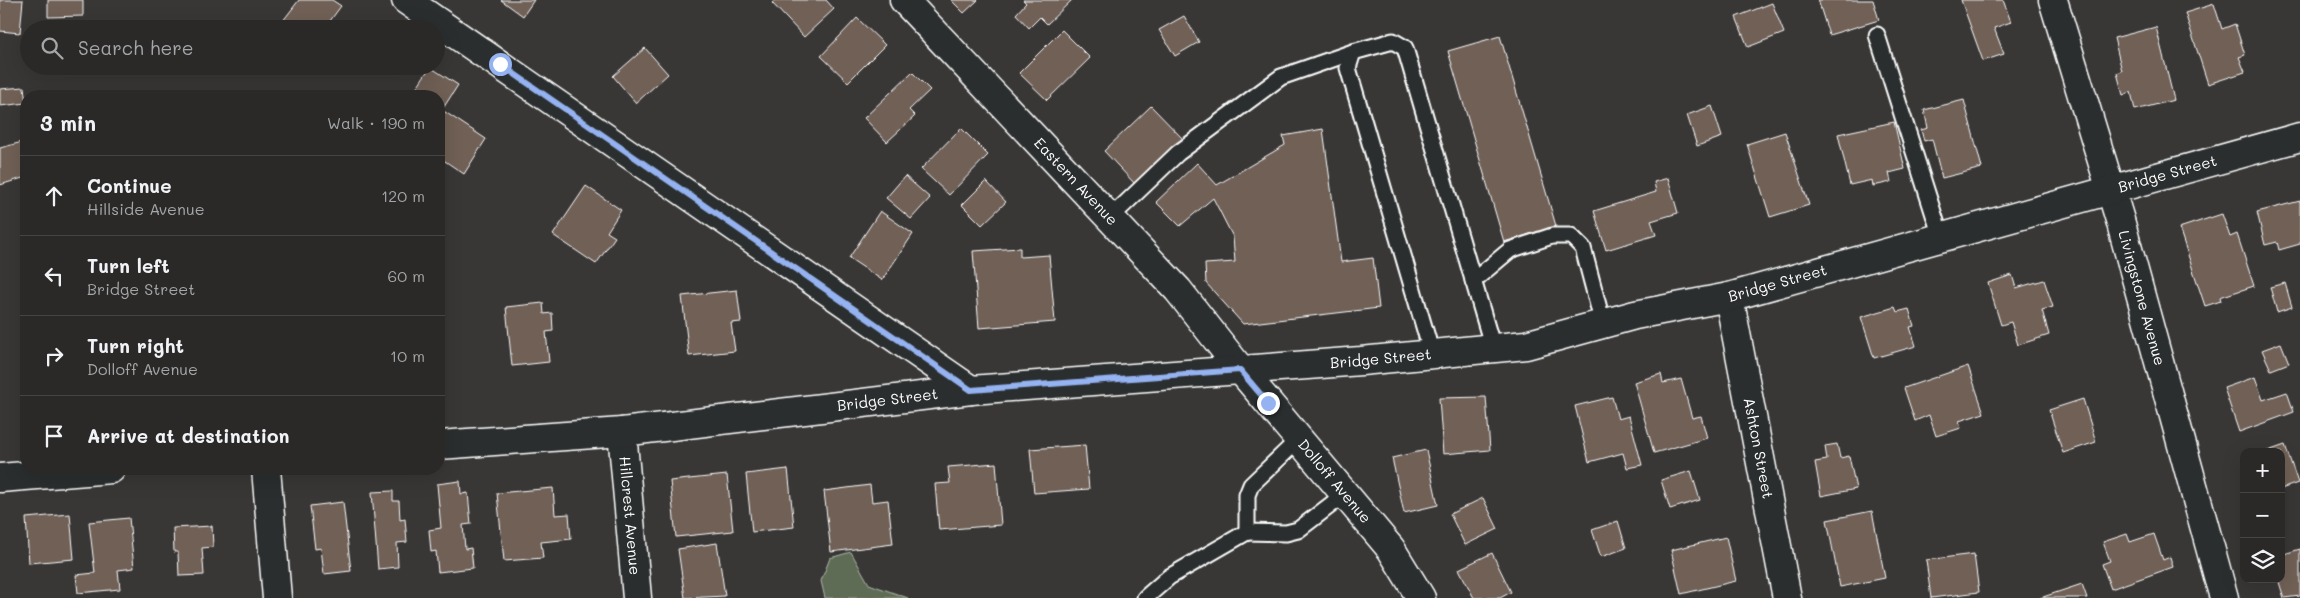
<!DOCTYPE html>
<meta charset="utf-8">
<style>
body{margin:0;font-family:Mali,sans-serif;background:#323130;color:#f1f3f6}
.controls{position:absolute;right:15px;bottom:15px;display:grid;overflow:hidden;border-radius:10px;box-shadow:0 5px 20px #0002}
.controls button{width:45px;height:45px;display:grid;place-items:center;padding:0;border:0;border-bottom:1px solid #464545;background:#2a2928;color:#f1f3f6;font:25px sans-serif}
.stop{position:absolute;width:15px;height:15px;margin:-11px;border:4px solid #95b2f1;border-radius:50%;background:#fff}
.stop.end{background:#95b2f1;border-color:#fff;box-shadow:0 1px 5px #0008}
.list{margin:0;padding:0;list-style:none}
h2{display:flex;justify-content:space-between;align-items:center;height:65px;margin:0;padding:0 20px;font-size:21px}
h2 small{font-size:16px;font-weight:400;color:#a5a6a8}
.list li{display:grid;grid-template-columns:32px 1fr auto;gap:15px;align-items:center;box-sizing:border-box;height:80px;padding:0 20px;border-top:1px solid #464545}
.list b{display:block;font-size:19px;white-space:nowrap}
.list p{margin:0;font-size:16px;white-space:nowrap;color:#a5a6a8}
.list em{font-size:16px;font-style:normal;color:#a5a6a8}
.icon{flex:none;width:28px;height:28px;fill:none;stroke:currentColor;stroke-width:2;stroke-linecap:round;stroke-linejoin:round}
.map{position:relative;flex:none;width:2300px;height:598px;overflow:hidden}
.search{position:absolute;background:#2a2928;box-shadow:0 5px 20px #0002;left:20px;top:20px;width:425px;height:55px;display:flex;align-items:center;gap:12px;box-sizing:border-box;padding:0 18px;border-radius:28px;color:#a5a6a8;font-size:19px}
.panel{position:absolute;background:#2a2928;box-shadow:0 5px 20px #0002;left:20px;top:90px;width:425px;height:385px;border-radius:20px}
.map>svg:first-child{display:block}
.green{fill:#5e6c54;stroke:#aeb6aa}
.building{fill:#6f6056;stroke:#fff}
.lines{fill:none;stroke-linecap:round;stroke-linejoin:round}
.service-casing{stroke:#fff;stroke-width:19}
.minor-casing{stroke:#fff;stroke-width:31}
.secondary-casing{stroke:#fff;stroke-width:31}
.service{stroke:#2a2d2e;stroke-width:15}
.minor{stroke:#2a2d2e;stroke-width:28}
.secondary{stroke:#2a2d2e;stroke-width:28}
.route{stroke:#95b2f1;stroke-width:6}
.labels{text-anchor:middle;stroke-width:5;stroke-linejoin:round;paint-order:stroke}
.street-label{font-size:15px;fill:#fff;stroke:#2a2d2e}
</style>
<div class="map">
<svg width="2300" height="598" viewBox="0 0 2300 598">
<rect width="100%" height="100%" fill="#383736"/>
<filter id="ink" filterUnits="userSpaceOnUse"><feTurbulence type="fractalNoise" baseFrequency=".02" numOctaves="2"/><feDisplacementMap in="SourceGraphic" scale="10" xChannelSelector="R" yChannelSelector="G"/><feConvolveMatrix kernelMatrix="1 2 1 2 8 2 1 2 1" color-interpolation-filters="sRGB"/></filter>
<g filter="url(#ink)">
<path class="green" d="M851,552l18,32 39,14h-83l-4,-17 9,-23z"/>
<g class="building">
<path d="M0,0h23l-3,33 -20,-2z"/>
<path d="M48,0h35v16l-35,1z"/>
<path d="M299,0h33l9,6 -17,23h-41l-4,-3z"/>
<path d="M501,0h33l-11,16z"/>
<path d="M775,0h51l8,9 -30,28 -32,-34z"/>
<path d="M951,0h27l-14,13z"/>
<path d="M1023,0h49l-25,24 -7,-7 -11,11 -13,-14 10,-11z"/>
<path d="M1818,0h55l6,20 -50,15z"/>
<path d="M1961,0h42l8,22 -17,6 10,26 -21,7z"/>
<path d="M1772,3l12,30 -36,14 -12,-30z"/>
<path d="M2214,4l8,25 13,-5 10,31 -6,2 6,15 -37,12 -23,-71z"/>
<path d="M1184,16l15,26 -24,14 -16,-26z"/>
<path d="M857,18l28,27 -37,37 -27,-26z"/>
<path d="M2156,27l18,73 -39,10 -4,-18 -8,3 -6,-22 5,-2 -8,-33z"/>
<path d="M1062,30l28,28 -43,42 -28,-27z"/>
<path d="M1500,36l56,190 -52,16 -56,-191z"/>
<path d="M645,48l23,26 -32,29 -23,-27z"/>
<path d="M430,67l28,18 -16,25 44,29 -22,35 -25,-17v-61h-28z"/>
<path d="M912,72l18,18 -21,20 6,6 -28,26 -23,-24z"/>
<path d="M24,87l2,16 -26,3v-17z"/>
<path d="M1964,100l18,68 -40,10 -10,-39 -8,2 -3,-11 7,-2 -4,-18z"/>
<path d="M1151,106l32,33 -48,45 -31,-33z"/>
<path d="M1712,106l10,31 -25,9 -10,-31z"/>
<path d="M1894,122l11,47 -16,4 2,9 -18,4 -1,-6 -22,5 -12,-51z"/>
<path d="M961,128l27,27 -39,40 -28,-26z"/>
<path d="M1323,129l18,133 32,-4 6,50 -136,16 -37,-41 -1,-19 30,-2 -2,-25 -20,-39 -33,28 -24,-24 41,-39 20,22 68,-40 -2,-9z"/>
<path d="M1785,132l24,73 -39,12 -23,-73z"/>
<path d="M26,141v36l-26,8v-37z"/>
<path d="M905,176l25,22 -19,21 -25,-21z"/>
<path d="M1668,178l10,35 -27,8 5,14 -50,15 -12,-39 62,-19 -2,-10z"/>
<path d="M986,181l20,21 -24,23 -20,-20z"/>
<path d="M586,186l35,24 -14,22 8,5 -19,27 -43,-29z"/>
<path d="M2300,201v43l-21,6 -2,-8 -12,3 -8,-33z"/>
<path d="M880,211l33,23 -31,46 -33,-22z"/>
<path d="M2222,214l8,23 7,-3 17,52 -34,11 1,4 -16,5 -26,-78z"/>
<path d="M1020,248v9l29,-2 6,67 -76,6 -6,-77z"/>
<path d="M2012,275l4,13 28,-8 9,27 -11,3 7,25 -31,10 -7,-23 -10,3 -13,-42z"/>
<path d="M2285,283l7,24 -15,5 -7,-25z"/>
<path d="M737,290l4,32 -10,1 4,28 -46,5 -7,-60z"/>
<path d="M543,303l1,11 8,-1 1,18 -7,1 3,30 -37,4 -6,-59z"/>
<path d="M1895,307l2,5 12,-3 5,17 -4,1 6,19 -42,12 -13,-41z"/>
<path d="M2281,343l8,20 -18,7 -9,-20z"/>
<path d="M1968,366l16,47 -25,8 2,7 -25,8 -7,-21 -14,6 -11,-33z"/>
<path d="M1661,374l2,9 18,-4 11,39 9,-2 6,22 -53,15 -20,-71z"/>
<path d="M2255,377l8,23 24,-8 7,20 -55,20 -15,-44z"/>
<path d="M1486,397l4,53 -47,4 -4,-56z"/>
<path d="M1612,397l6,22 11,-3 13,49 -15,3 -4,-15 -34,9 -14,-56z"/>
<path d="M2083,399l13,43 -33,11 -14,-43z"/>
<path d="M1837,444l3,14 9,-2 7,33 -35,7 -6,-34 12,-2 -2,-14z"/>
<path d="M1085,445l4,44 -55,4 -4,-44z"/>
<path d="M2285,445l13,38 -17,6v-37h-16z"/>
<path d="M1426,450l12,55 -34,8 -12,-55z"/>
<path d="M996,463l5,62 -62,5 -4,-46 15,-1 -2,-16z"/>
<path d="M788,469l6,58 -42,5 -6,-58z"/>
<path d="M1691,471l9,29 -30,9 -9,-29z"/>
<path d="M727,475l6,56 -57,6 -6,-56z"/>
<path d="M460,481l1,13 7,-1 3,31 -8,1 2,24 6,-1 2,20 -35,4 -2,-21 -5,1 -2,-22 12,-2 -4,-44z"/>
<path d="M870,485l2,17 16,-2 5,44 -62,8 -7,-61z"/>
<path d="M553,488l2,27 14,-1 2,25 -30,3 2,16 -39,3 -7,-68z"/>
<path d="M393,491v10h6l1,19 5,-1 2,23 -10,1 1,24 -20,2 -6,-77z"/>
<path d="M1483,498l15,31 -33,16 -15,-31z"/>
<path d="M343,502l8,69 -27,3 -3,-26 -6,1 -5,-43z"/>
<path d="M1872,511l13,67 -45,9 -13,-67z"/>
<path d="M70,514l4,45 -45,4 -3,-45z"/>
<path d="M129,518l5,50 -16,2 2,19 -42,4 -2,-18 19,-2 -6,-51z"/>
<path d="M1618,521l8,27 -25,9 -9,-27z"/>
<path d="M212,526l1,21 -11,1 2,27 -25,1 -1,-24h-4l-1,-24z"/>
<path d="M2127,534l3,8 24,-8 9,26 7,-3 3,10 -62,22 -9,-25 8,-3 -7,-19z"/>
<path d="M1726,537l10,44 -55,13 -10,-44z"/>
<path d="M717,543l8,53 -40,2 -7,-49z"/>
<path d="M2300,549v47l-16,2 -6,-19h3v-24z"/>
<path d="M1492,553l19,39 -11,6h-26l-15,-29z"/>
<path d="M1974,554l5,38 -48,6 -5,-38z"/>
<path d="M2082,584l5,14h-47z"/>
</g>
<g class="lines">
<g class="service-casing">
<g id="service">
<path d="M1877,35l64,202"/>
<path d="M1110,218l68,-65 103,-76 72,-25"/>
<path d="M1473,281l37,-31 42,-14h19l12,12 20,76"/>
<path d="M1432,354l-84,-286 5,-16 40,-11 12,7 88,300"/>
<path d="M1299,439l-48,46 -4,10v37l39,1 12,-3 47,-36"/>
<path d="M1145,598l24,-21 78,-45"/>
</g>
</g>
<g class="minor-casing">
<g id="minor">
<path d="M406,0l565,390"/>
<path id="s1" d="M904,0l274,290 62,79 151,180 30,49"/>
<path id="s2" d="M2053,0l67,220 104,378"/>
<path id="s3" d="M1729,297l58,301"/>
<path id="s4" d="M622,432l15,166"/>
<path d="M266,469l11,129"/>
</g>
</g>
<g class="secondary-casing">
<g id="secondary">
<path id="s5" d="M439,445l183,-13 349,-42 390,-29 165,-16 109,-30 94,-18 571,-160"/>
<path d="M0,478l111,-9"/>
</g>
</g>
<use href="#service" class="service"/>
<use href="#minor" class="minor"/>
<use href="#secondary" class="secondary"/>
</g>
</g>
<g class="lines" filter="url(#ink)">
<path class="route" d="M500,64l471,326 269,-20 28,33"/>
</g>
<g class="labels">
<g class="street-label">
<text dy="5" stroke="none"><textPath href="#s5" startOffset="1756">Bridge Street</textPath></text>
<text dy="5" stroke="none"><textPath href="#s1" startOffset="250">Eastern Avenue</textPath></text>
<text dy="5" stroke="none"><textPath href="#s5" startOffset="1351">Bridge Street</textPath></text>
<text dy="5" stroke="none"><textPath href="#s2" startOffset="311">Livingstone Avenue</textPath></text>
<text dy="5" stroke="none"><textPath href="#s5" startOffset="946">Bridge Street</textPath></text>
<text dy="5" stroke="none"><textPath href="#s5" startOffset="451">Bridge Street</textPath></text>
<text dy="5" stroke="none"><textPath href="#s3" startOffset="154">Ashton Street</textPath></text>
<text dy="5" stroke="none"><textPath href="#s1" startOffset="646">Dolloff Avenue</textPath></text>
<text dy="5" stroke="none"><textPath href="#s4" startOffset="84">Hillcrest Avenue</textPath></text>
</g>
</g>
</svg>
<div class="controls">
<button>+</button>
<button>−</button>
<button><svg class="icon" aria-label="layers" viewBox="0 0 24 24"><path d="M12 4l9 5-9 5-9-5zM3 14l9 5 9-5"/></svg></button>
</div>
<div class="stop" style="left:500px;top:64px"></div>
<div class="stop end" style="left:1268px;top:403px"></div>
<div class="search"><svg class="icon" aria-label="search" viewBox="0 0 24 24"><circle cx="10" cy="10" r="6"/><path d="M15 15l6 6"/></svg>Search here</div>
<section class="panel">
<h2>3 min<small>Walk · 190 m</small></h2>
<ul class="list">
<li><svg class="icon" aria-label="ahead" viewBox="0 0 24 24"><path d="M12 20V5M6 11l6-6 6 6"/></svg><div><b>Continue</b><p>Hillside Avenue</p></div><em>120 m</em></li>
<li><svg class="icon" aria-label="left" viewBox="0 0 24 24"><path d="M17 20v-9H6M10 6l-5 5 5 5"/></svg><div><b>Turn left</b><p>Bridge Street</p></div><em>60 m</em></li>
<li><svg class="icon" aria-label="right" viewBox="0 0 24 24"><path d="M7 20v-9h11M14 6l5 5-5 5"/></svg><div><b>Turn right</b><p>Dolloff Avenue</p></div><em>10 m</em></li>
<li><svg class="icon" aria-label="arrive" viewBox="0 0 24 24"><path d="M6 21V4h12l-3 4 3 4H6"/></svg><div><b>Arrive at destination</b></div></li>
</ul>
</section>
</div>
